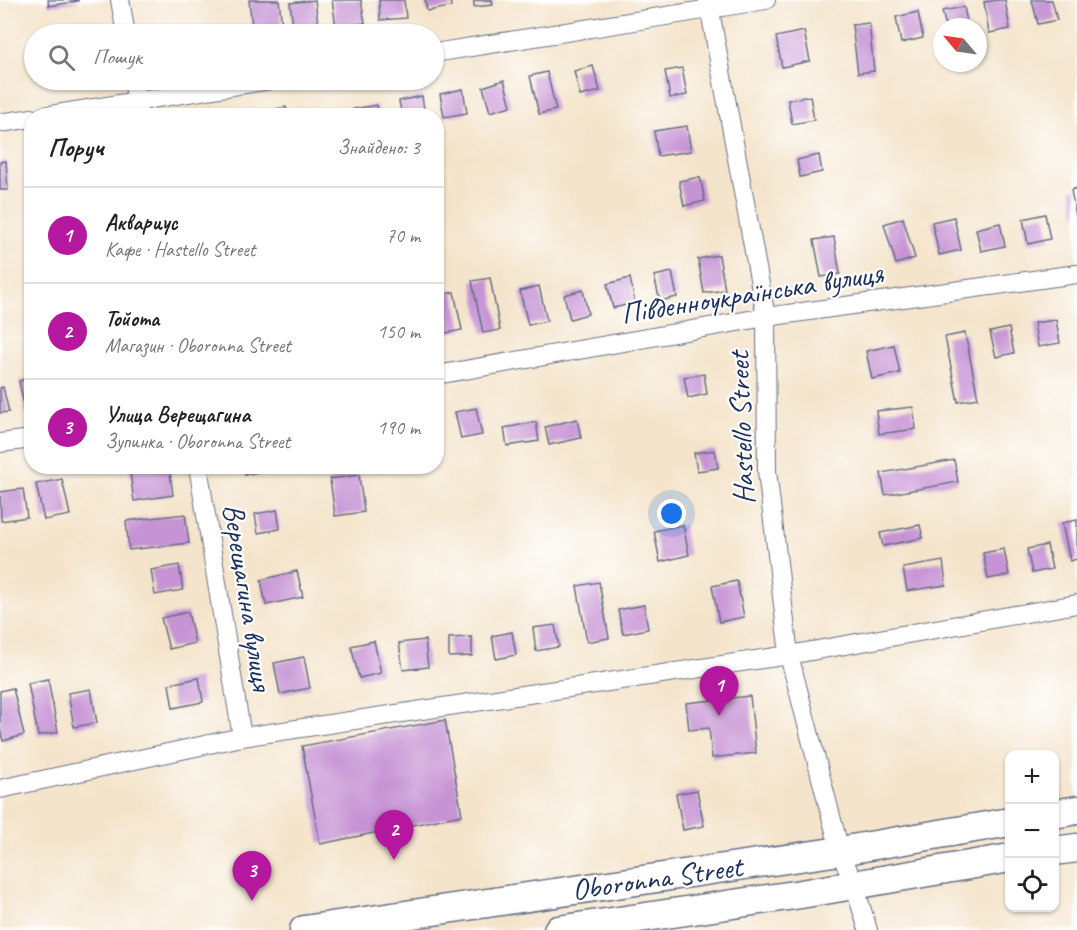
<!DOCTYPE html>
<html lang="uk">
<meta charset="utf-8">
<style>
body{margin:0;font-family:Caveat,sans-serif;background:#f6f6f6;color:#222}
.controls{position:absolute;right:18px;bottom:18px;display:grid;overflow:hidden;border-radius:12px;box-shadow:0 2px 4px #0004}
.controls button{width:54px;height:54px;display:grid;place-items:center;padding:0;border:0;border-bottom:2px solid #e0e0e0;background:#fff;color:#222;font:30px sans-serif}
.compass{position:absolute;left:933px;top:18px;width:54px;height:54px;border-radius:50%;background:#fff;box-shadow:0 2px 4px #0004;rotate:299deg}
.you{position:absolute;left:672px;top:514px;width:21px;height:21px;margin:-15px;border:4px solid #fff;border-radius:50%;background:#1a73e8;box-shadow:0 0 0 9px #1a73e833}
.badge{display:grid;place-items:center;width:39px;height:39px;border-radius:50%;background:#b5179e;color:#fff;font-size:20px;font-weight:700}
.pin{position:absolute;translate:-50% -50px;filter:drop-shadow(0 2px 3px #0008)}
.pin::after{content:'';position:absolute;top:32px;width:21px;height:18px;background:inherit;clip-path:polygon(0 0,100% 0,50% 100%)}
.list{margin:0;padding:0;list-style:none}
h2{display:flex;justify-content:space-between;align-items:center;height:78px;margin:0;padding:0 24px;font-size:26px}
h2 small{font-size:20px;font-weight:400;color:#767676}
.list li{display:grid;grid-template-columns:39px 1fr auto;gap:18px;align-items:center;box-sizing:border-box;height:96px;padding:0 24px;border-top:2px solid #e0e0e0}
.list b{display:block;font-size:22px;white-space:nowrap}
.list p{margin:0;font-size:20px;white-space:nowrap;color:#767676}
.list em{font-size:20px;font-style:normal;color:#767676}
.icon{flex:none;width:33px;height:33px;fill:none;stroke:currentColor;stroke-width:2;stroke-linecap:round;stroke-linejoin:round}
.map{position:relative;flex:none;width:1077px;height:930px;overflow:hidden}
.search{position:absolute;background:#fff;box-shadow:0 2px 4px #0004;left:24px;top:24px;width:420px;height:66px;display:flex;align-items:center;gap:15px;box-sizing:border-box;padding:0 21px;border-radius:33px;color:#767676;font-size:22px}
.panel{position:absolute;background:#fff;box-shadow:0 2px 4px #0004;left:24px;top:108px;width:420px;height:366px;border-radius:24px}
.map>svg:first-child{display:block}
.building{fill:#c693d4}
.lines{fill:none;stroke-linecap:round;stroke-linejoin:round}
.minor-casing{stroke:#676e84;stroke-width:20}
.primary-casing{stroke:#676e84;stroke-width:31}
.minor{stroke:#fff;stroke-width:18}
.primary{stroke:#fff;stroke-width:28}
.labels{text-anchor:middle;stroke-width:4.5;stroke-linejoin:round;paint-order:stroke}
.street-label{font-size:30px;fill:#1b2f5e;stroke:#fff}
</style>
<div class="map">
<svg width="1077" height="930" viewBox="0 0 1077 930">
<rect width="100%" height="100%" fill="#fff"/>
<filter id="ink" filterUnits="userSpaceOnUse"><feTurbulence type="fractalNoise" baseFrequency=".0167" numOctaves="2"/><feDisplacementMap in="SourceGraphic" scale="12" xChannelSelector="R" yChannelSelector="G"/><feConvolveMatrix kernelMatrix="1 2 1 2 8 2 1 2 1" color-interpolation-filters="sRGB"/></filter>
<filter id="wash" filterUnits="userSpaceOnUse"><feTurbulence type="fractalNoise" baseFrequency=".008" numOctaves="4" result="noise"/><feDisplacementMap in="SourceGraphic" scale="24" xChannelSelector="R" yChannelSelector="G"/><feGaussianBlur stdDeviation="1.35" result="paint"/><feColorMatrix in="noise" values="0 0 0 0 0 0 0 0 0 0 0 0 0 0 0 0 0 1.4 0 .05"/><feComposite in="paint" operator="in"/></filter>
<g filter="url(#wash)">
<rect width="100%" height="100%" fill="#f4e4cb"/>
<g id="blocks">
<g class="building">
<path d="M48,0h30v1l-29,5z"/>
<path d="M249,0h30l4,34h-30z"/>
<path d="M315,0l4,31 -25,3 -4,-31z"/>
<path d="M332,0h29l4,23 -29,4z"/>
<path d="M379,0h25l2,18 -26,2z"/>
<path d="M425,0h25l1,7 -24,4z"/>
<path d="M474,0h18l1,5 -19,2z"/>
<path d="M999,0h6l5,29 -21,4 -5,-31z"/>
<path d="M1032,0h20l5,20 -19,4z"/>
<path d="M964,7l4,20h-22l-4,-16z"/>
<path d="M918,12l5,26 -22,5 -5,-26z"/>
<path d="M869,23l5,48 -16,2 -6,-48z"/>
<path d="M199,30v4h-28v-1z"/>
<path d="M804,31l6,30 -28,6 -6,-30z"/>
<path d="M593,66l7,25 -20,5 -6,-25z"/>
<path d="M682,68l5,27 -17,3 -5,-27z"/>
<path d="M547,72l9,38 -17,4 -9,-38z"/>
<path d="M504,80l7,26 -21,6 -7,-25z"/>
<path d="M463,89l4,24 -23,4 -4,-23z"/>
<path d="M422,96l3,20h-23l-3,-15z"/>
<path d="M810,96l4,24 -22,4 -4,-24z"/>
<path d="M377,105l2,11h-25l-1,-7z"/>
<path d="M286,107l2,9h-23v-5z"/>
<path d="M335,111l1,5h-19v-2z"/>
<path d="M687,126l4,25 -33,5 -4,-25z"/>
<path d="M819,155l3,17 -22,5 -3,-17z"/>
<path d="M6,161l2,29h-8v-28z"/>
<path d="M700,177l5,24 -21,5 -5,-25z"/>
<path d="M1077,188v28h-1l-5,-26z"/>
<path d="M1045,214l5,25 -22,5 -5,-25z"/>
<path d="M954,217l7,33 -22,5 -7,-33z"/>
<path d="M903,218l12,40 -19,6 -12,-40z"/>
<path d="M1000,223l5,23 -24,5 -5,-22z"/>
<path d="M834,237l6,37 -19,3 -7,-37z"/>
<path d="M719,255l6,35 -21,3 -6,-34z"/>
<path d="M672,272l5,25 -17,4 -6,-25z"/>
<path d="M490,278l10,52 -17,3 -11,-52z"/>
<path d="M630,278l5,25 -22,5 -6,-24z"/>
<path d="M539,286l8,35 -19,4 -8,-34z"/>
<path d="M583,290l5,24 -18,5 -6,-24z"/>
<path d="M454,292l8,38 -26,5v-39z"/>
<path d="M1056,320l4,23 -22,4 -4,-24z"/>
<path d="M1009,328l5,25 -18,4 -6,-25z"/>
<path d="M965,333l13,65 -20,4 -13,-65z"/>
<path d="M894,345l6,28 -28,6 -6,-28z"/>
<path d="M704,374l3,20 -19,4 -4,-21z"/>
<path d="M32,378v33l-6,3 -7,-33z"/>
<path d="M3,387l6,25 -9,1v-25z"/>
<path d="M913,407l3,22 -37,5 -3,-23z"/>
<path d="M476,408l6,27 -21,4 -6,-27z"/>
<path d="M577,419l4,19 -32,7 -4,-18z"/>
<path d="M536,422l3,19 -32,5 -3,-18z"/>
<path d="M715,450l3,18 -21,3 -3,-18z"/>
<path d="M954,460l4,22 -73,13 -4,-22z"/>
<path d="M129,466h40l4,29 -39,6z"/>
<path d="M243,466h26l1,3 -25,6z"/>
<path d="M381,466h16v1l-15,4z"/>
<path d="M359,475l5,37 -29,4 -5,-37z"/>
<path d="M62,479l8,36 -26,5 -8,-36z"/>
<path d="M23,489l4,28 -26,4 -1,-29z"/>
<path d="M277,510l3,19 -22,4 -3,-19z"/>
<path d="M185,514l4,29 -60,7 -3,-29z"/>
<path d="M1077,520v39l-7,2 -8,-38z"/>
<path d="M683,525l6,30 -29,7 -6,-31z"/>
<path d="M920,525l3,13 -40,8 -3,-13z"/>
<path d="M1047,545l5,24 -20,4 -5,-24z"/>
<path d="M1004,549l5,26 -21,4 -5,-26z"/>
<path d="M943,561l3,24 -39,6 -4,-23z"/>
<path d="M179,565l4,25 -28,5 -4,-25z"/>
<path d="M297,571l6,26 -37,8 -5,-25z"/>
<path d="M737,581l7,36 -25,5 -7,-36z"/>
<path d="M599,582l10,56 -22,4 -10,-56z"/>
<path d="M644,605l4,24 -25,5 -5,-24z"/>
<path d="M188,612l7,31 -26,6 -8,-31z"/>
<path d="M555,625l4,22 -23,4 -3,-23z"/>
<path d="M512,632l4,23 -20,4 -4,-23z"/>
<path d="M472,637v19l-23,1v-19z"/>
<path d="M425,640l3,27 -25,3 -4,-27z"/>
<path d="M374,641l7,32 -22,5 -8,-32z"/>
<path d="M304,657l6,31 -30,6 -6,-31z"/>
<path d="M199,678l4,24 -30,6 -4,-24z"/>
<path d="M48,679l10,53 -20,4 -10,-53z"/>
<path d="M13,688l11,47 -21,6 -3,-12v-38z"/>
<path d="M91,689l6,34 -23,4 -6,-34z"/>
<path d="M750,696l6,57 -44,5 -3,-30 -20,2 -3,-27z"/>
<path d="M445,720l17,95 -142,29 -18,-98z"/>
<path d="M697,790l7,36 -21,4 -7,-36z"/>
</g>
</g>
</g>
<g filter="url(#ink)">
<use href="#blocks" fill-opacity="0" stroke="#676e84" stroke-width="1.5"/>
<g class="lines">
<g class="minor-casing">
<g id="minor">
<path d="M120,0l6,34"/>
<path d="M708,0l58,317 1,154 22,184 51,196 14,33 14,46"/>
<path d="M434,53l332,-53"/>
<path d="M133,80l6,36"/>
<path d="M44,116l226,-36"/>
<path d="M0,123l32,-5"/>
<path d="M436,375l330,-58 311,-43"/>
<path d="M0,443l32,-4"/>
<path d="M198,466l44,271"/>
<path d="M0,789l242,-52 547,-82 288,-51"/>
</g>
</g>
<g class="primary-casing">
<g id="primary">
<path d="M1054,814l23,-4"/>
<path d="M1054,851l23,-3"/>
<path d="M304,930l536,-79 170,-29"/>
<path d="M558,930l243,-36 209,-36"/>
</g>
</g>
<use href="#minor" class="minor"/>
<use href="#primary" class="primary"/>
</g>
</g>
<g class="labels">
<g class="street-label">
<text transform="translate(752 293) rotate(-9)" y="10">Південноукраїнська вулиця</text>
<text transform="translate(741 428) rotate(-92)" y="10">Hastello Street</text>
<text transform="translate(248 597) rotate(81)" y="10">Верещагина вулиця</text>
<text transform="translate(657 878) rotate(-8)" y="10">Oboronna Street</text>
</g>
</g>
</svg>
<div class="controls">
<button>+</button>
<button>−</button>
<button><svg class="icon" aria-label="locate" viewBox="0 0 24 24"><circle cx="12" cy="12" r="6"/><path d="M12 2v4M12 18v4M2 12h4M18 12h4"/></svg></button>
</div>
<svg class="compass" viewBox="-18 -18 36 36"><path d="M0-13l5 13h-10z" fill="#e53935"/><path d="M0 13l5-13h-10z" fill="#767676"/></svg>
<div class="you"></div>
<div class="pin badge" style="left:719px;top:716px">1</div>
<div class="pin badge" style="left:394px;top:860px">2</div>
<div class="pin badge" style="left:252px;top:901px">3</div>
<div class="search"><svg class="icon" aria-label="search" viewBox="0 0 24 24"><circle cx="10" cy="10" r="6"/><path d="M15 15l6 6"/></svg>Пошук</div>
<section class="panel">
<h2>Поруч<small>Знайдено: 3</small></h2>
<ul class="list">
<li><span class="badge">1</span><div><b>Аквариус</b><p>Кафе · Hastello Street</p></div><em>70 m</em></li>
<li><span class="badge">2</span><div><b>Тойота</b><p>Магазин · Oboronna Street</p></div><em>150 m</em></li>
<li><span class="badge">3</span><div><b>Улица Верещагина</b><p>Зупинка · Oboronna Street</p></div><em>190 m</em></li>
</ul>
</section>
</div>
